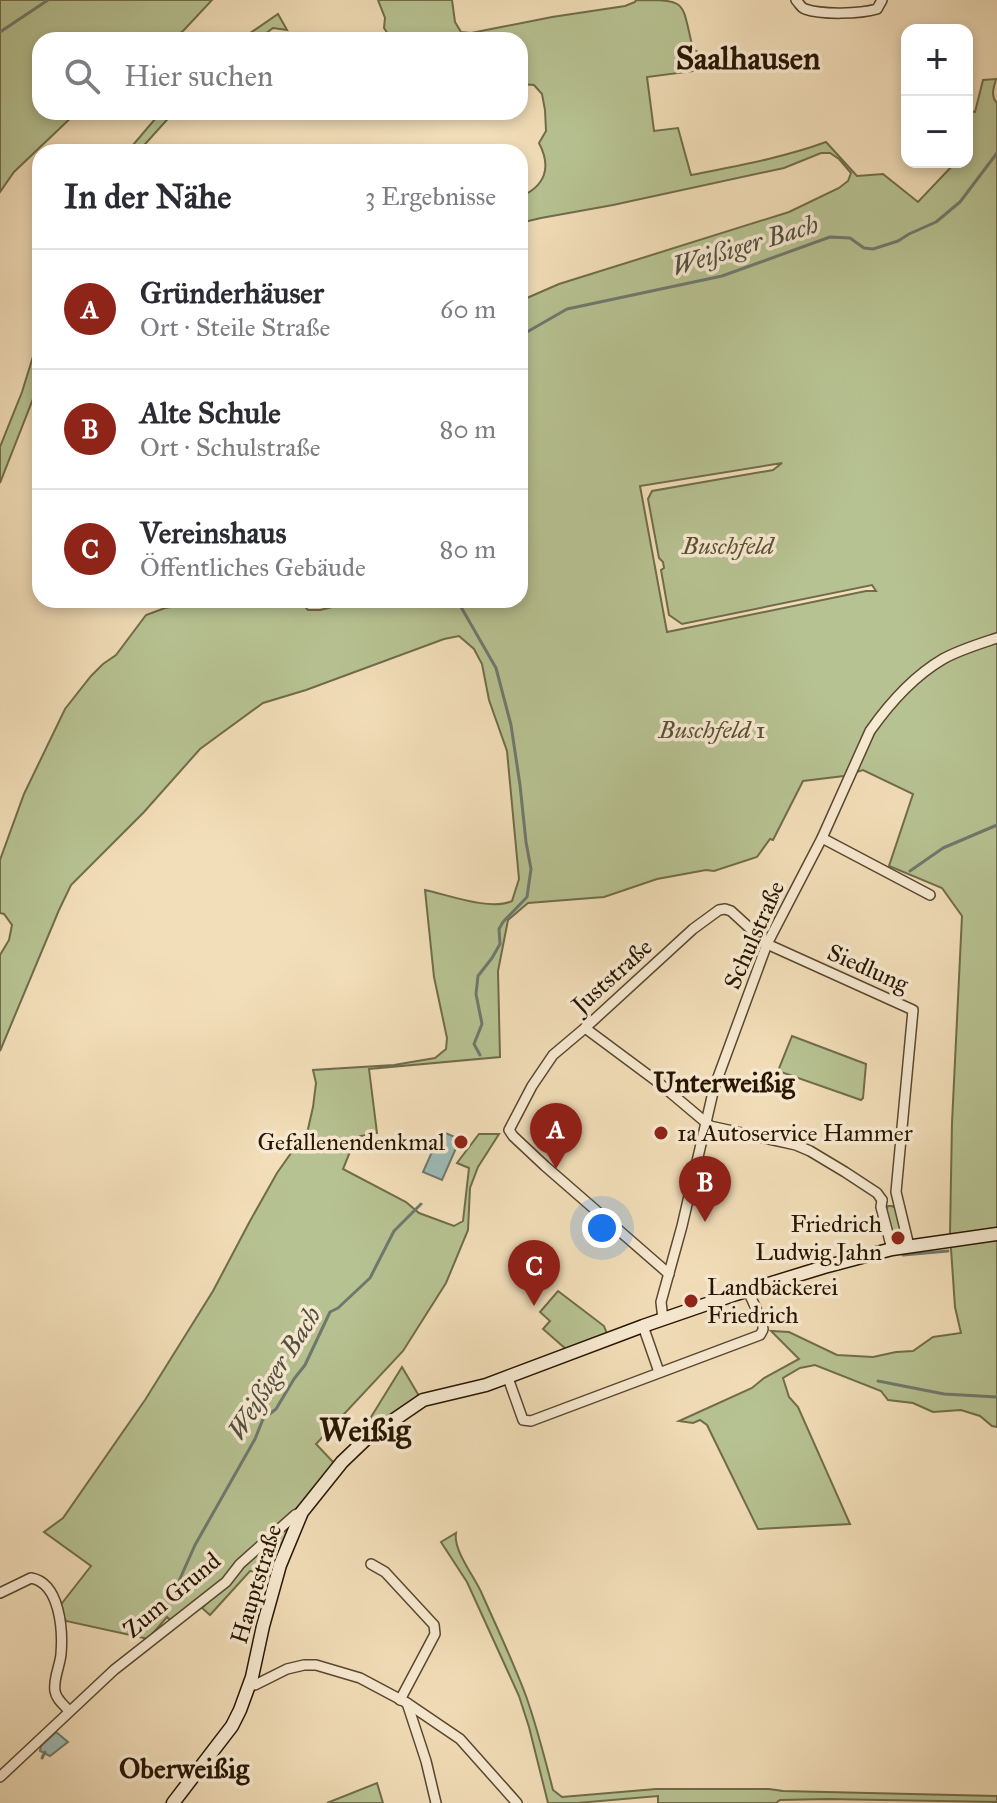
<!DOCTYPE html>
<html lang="de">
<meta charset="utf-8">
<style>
body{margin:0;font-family:"IM FELL Great Primer",serif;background:#f2f2f3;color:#2b2b33}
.controls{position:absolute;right:24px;top:24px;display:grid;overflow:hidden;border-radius:16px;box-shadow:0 4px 12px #0003}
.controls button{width:72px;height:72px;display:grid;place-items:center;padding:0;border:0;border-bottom:2px solid #e1e1e2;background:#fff;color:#2b2b33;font:40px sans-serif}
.you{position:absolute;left:602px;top:1228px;width:28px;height:28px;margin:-20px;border:6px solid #fff;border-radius:50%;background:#1a73e8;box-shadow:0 0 0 12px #1a73e833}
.badge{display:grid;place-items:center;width:52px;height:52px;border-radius:50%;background:#8f2418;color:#fff;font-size:26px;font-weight:700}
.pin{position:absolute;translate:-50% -66px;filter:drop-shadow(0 2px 4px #0008)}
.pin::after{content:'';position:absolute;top:42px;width:28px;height:24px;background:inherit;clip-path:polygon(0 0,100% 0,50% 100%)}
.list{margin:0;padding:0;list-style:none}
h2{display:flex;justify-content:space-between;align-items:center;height:104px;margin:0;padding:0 32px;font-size:34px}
h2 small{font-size:26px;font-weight:400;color:#7c7c81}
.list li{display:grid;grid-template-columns:52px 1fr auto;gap:24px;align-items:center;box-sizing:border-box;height:120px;padding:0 32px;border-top:2px solid #e1e1e2}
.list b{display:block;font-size:30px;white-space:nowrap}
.list p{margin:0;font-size:26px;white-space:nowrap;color:#7c7c81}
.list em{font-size:26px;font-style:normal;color:#7c7c81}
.icon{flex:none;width:44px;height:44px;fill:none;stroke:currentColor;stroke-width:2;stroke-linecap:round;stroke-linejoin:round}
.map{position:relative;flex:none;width:997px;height:1803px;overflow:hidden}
.search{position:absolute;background:#fff;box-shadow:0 4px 12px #0003;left:32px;top:32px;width:496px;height:88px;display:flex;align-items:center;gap:20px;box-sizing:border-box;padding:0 28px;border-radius:24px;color:#7c7c81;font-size:30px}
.panel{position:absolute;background:#fff;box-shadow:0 4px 12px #0003;left:32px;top:144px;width:496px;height:464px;border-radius:24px}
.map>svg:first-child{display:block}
.green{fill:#b7c292;stroke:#706c49;stroke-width:2;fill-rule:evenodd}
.water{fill:#9dbbb7;stroke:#6e796e;stroke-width:2}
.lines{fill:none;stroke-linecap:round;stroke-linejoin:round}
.stream{stroke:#6e796e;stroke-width:3}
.street-casing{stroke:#5a472e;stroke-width:12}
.secondary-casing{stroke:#281500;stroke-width:15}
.street{stroke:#f7ead2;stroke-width:9}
.secondary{stroke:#f7ead2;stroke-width:12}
.poi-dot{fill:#8f2418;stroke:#f7ead2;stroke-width:3}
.labels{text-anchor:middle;stroke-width:7;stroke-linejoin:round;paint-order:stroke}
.park-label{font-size:24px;font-style:italic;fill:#5a5233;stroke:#f7ead2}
.street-label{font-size:24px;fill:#281500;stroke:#f7ead2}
.poi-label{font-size:24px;fill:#281500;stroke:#f7ead2;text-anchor:start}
.water-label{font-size:26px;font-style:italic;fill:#514f40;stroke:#f7ead2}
.quarter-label{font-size:28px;font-weight:bold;fill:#281500;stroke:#f7ead2}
.district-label{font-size:32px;font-weight:bold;fill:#281500;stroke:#f7ead2}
</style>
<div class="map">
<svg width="997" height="1803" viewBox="0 0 997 1803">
<rect width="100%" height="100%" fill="#f2deb9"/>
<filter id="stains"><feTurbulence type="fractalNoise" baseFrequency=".0025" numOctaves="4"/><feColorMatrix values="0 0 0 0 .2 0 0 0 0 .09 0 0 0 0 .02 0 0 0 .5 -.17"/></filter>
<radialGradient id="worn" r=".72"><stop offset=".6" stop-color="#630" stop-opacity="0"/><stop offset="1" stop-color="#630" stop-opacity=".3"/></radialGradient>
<g class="green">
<path d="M0,0h212l-28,30 -12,10h-132v72h37l-63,60 -14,20z"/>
<path d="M378,0h74l3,22 6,10 10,1 81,-16 73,-11 10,-4 1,-2c53,0 45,0 57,49l31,18 -77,10 7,54 24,-3 13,47c45,-9 91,-17 135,-33l31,34 26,-2 35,28 36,-38 -2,-2h15v-51l8,1 8,-32 13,-1c-2,8 -6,17 1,24v1324l-5,-1 -12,-10 -19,-6 -28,2 -20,-9 -25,-3 -7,-9 -66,-26 -15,3 -17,10 6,19 9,10 52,117 -92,5 -51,-104 -7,-5 -7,3 -14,-2 73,-33 12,-10 35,-19 -28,-28 18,1 48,23 36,2 23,-5 17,-1 20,-14 28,-4 -6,-26 -5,-73 2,-111 10,-207 -20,-28 -53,-22 24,-72 -50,-24 -19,6 -41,5 -30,59 -3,-1 -13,18 -43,14 -8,-1 -49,9 -53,18 -76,6 -20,17 -10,51 2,86 -131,12 8,64 -21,4 -13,32 63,33 13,11 35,13 9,-5 6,-53 -12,-5 22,-29h20l-21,33 -8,21 -2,42 -22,53 -43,68 -87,93 19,20 -36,42 -61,56 -20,22 -46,38 -5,-5 -19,22 -82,-18 -7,-14 32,-41 -47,-34 19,-14 82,-118 68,-109 37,-70 27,-48 31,-44 5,-22 3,-24 -3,-13 81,-5 41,-7 11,-9 1,-11 -13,-61 -9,-87c24,5 65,21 87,11l7,-22 -12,-128 -18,-51 -7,-36 -8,-15 -15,-13 -15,3 -138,51 -43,13 -63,46 -56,63 -73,73 -12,25 -59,141v-96l9,-15 3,-15 -8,-11 -4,-1v-53l24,-66 41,-85 26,-33 12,-12 13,-9 30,-40 19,-7 47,-8h87l9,10h12l41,-10h159v-299l39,-17 230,-72 50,-24 9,-7 3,-8 -12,-14 -9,-6h-9l-37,15 -171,37 -72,13 -21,5v-26c25,-11 32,-29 19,-54l7,-12 -1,-21 -3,-16 -8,-9 -14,-1v-44h-128l-8,-12 1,-10zM782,463l-9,7 -121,21 -4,8 11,59 4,4 1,6 -3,2 8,45 13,9 190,-39 4,6h-10l-199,41 -27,-146z"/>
<path d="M278,14l9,16 -14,-2 -16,12h-17z"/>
<path d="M161,112h13l-36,40h-11z"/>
<path d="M40,334v47l-40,102v-36l22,-55z"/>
<path d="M792,1036l74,28 -3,34 -2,2 -83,-29z"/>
<path d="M888,1206h4l4,2 8,29 -2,2 -8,1 -8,-30z"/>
<path d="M558,1291l46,35 3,8 -41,15 -23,-20 7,-8 -10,-9z"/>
<path d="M402,1367l17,29 -30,20 -29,23 -2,-1z"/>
<path d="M292,1521l-18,48 -12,4 -12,-2 -40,44 -8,-7 41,-43z"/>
<path d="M456,1533c-3,18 19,44 26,61 15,34 31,67 44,102 11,31 19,63 27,94l9,7 94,-8h113l14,2 214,5v6l-170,-3 -47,1 -4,3h-118v-7l-81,7h-29l-19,-76 -10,-31 -52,-114 -26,-40z"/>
<path d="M377,1783l6,20h-56z"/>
</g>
<g class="water">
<path d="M445,1133l15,6 -18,41 -19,-8 17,-38z"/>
<path d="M56,1732l12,10 -18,14 -10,-5 1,-5z"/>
</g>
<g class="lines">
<g class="stream">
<path d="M0,32l48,-32"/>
<path d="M520,336l47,-27 155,-33 108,-39 20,1 14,10 9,1 25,-8 11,-7 27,-12 24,-20 37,-49"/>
<path d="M457,600l39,68 15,57 9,60 6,57 5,27 -4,28 -24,25 -4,7 1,15 -8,14 -14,18 -2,18 6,30 -8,20 6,11"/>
<path d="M910,871l33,-23 54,-23"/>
<path d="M903,1255l45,-4"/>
<path d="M878,1381l66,13 53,3"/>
<path d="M175,1590l20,-45 60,-106 8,-20 13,-10 18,-30 11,-14 25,-53 8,-4 32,-30 24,-47 27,-27"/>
<path d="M42,1758l3,-6"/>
</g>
<g class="street-casing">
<g id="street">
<path d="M796,0c4,4 4,7 9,9 17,6 55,5 72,0l5,-9"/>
<path d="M822,838l108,57"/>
<path d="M585,1028l74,55 51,43 86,19 14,6 35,21 32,21 5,7"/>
<path d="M882,1200l-1,7 11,42"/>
<path d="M669,1274l-124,-108 -32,-30 -4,-6 23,-44 21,-31 32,-27 108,-99 26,-19 6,-1 6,2 36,33 146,66 -17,182 13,54"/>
<path d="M663,1319l-2,-17 21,-76 32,-138 53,-144 55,-106 48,-107c19,-27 44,-55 73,-72 16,-9 36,-15 54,-21"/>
<path d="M643,1326l16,46"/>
<path d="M508,1378l15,42 8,1 229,-86c1,-2 3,-4 3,-6 1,-5 -12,-31 -15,-38"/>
<path d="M371,1564l14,8 49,53 1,9 -35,66"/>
<path d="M0,1593l31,-15c29,5 32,52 30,76 -1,12 -8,25 -6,37 1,8 9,14 14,20"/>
<path d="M250,1683l5,2 32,-16 17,-4h12l44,13 47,25 53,36 57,64"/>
<path d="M407,1703l19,58 10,42"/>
<path d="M0,1777l114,-107 112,-88 14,-18 55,-49 7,-3"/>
</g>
</g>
<g class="secondary-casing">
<path id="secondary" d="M173,1803l59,-77 8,-16 12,-33 11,-51 17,-61 22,-53 40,-50 24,-23 57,-39 63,-15 157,-59 93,-32 88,-27 68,-18 105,-15"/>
</g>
<use href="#street" class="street"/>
<use href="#secondary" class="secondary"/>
</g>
<g class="poi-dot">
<circle cx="661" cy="1133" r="8"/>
<circle cx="461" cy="1142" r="8"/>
<circle cx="898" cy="1238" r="8"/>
<circle cx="691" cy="1301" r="8"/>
</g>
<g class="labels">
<g class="park-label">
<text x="728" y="554">Buschfeld</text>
<text x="712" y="738">Buschfeld 1</text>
</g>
<g class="street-label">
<text transform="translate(754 935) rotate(-66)" y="8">Schulstraße</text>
<text transform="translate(868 968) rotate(24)" y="8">Siedlung</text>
<text transform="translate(612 976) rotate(-42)" y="8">Juststraße</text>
<text transform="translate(256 1584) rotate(-73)" y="8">Hauptstraße</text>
<text transform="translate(172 1595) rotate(-40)" y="8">Zum Grund</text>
</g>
<g class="poi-label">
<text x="677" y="1141">1a Autoservice Hammer</text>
<text x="445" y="1150" text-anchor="end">Gefallenendenkmal</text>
<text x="882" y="1232" text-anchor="end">Friedrich<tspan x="882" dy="28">Ludwig Jahn</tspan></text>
<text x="707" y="1295">Landbäckerei<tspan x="707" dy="28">Friedrich</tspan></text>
</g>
<g class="water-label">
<text transform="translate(745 245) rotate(-17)" y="9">Weißiger Bach</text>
<text transform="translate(274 1373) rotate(-58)" y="9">Weißiger Bach</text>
</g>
<g class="quarter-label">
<text x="724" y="1092">Unterweißig</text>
<text x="184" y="1778">Oberweißig</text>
</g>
<g class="district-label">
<text x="748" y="69">Saalhausen</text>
<text x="365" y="1441">Weißig</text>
</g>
</g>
<rect width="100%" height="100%" filter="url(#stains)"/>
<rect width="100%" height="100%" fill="url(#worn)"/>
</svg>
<div class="controls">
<button>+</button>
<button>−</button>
</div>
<div class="you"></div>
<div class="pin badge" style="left:556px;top:1169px">A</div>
<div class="pin badge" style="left:705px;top:1222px">B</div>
<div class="pin badge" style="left:534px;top:1306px">C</div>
<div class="search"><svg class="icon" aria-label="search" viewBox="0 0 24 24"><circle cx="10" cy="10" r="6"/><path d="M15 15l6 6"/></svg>Hier suchen</div>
<section class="panel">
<h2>In der Nähe<small>3 Ergebnisse</small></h2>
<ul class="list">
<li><span class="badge">A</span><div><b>Gründerhäuser</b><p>Ort · Steile Straße</p></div><em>60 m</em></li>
<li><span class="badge">B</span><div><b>Alte Schule</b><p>Ort · Schulstraße</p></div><em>80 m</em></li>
<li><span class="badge">C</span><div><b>Vereinshaus</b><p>Öffentliches Gebäude</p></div><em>80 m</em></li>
</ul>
</section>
</div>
